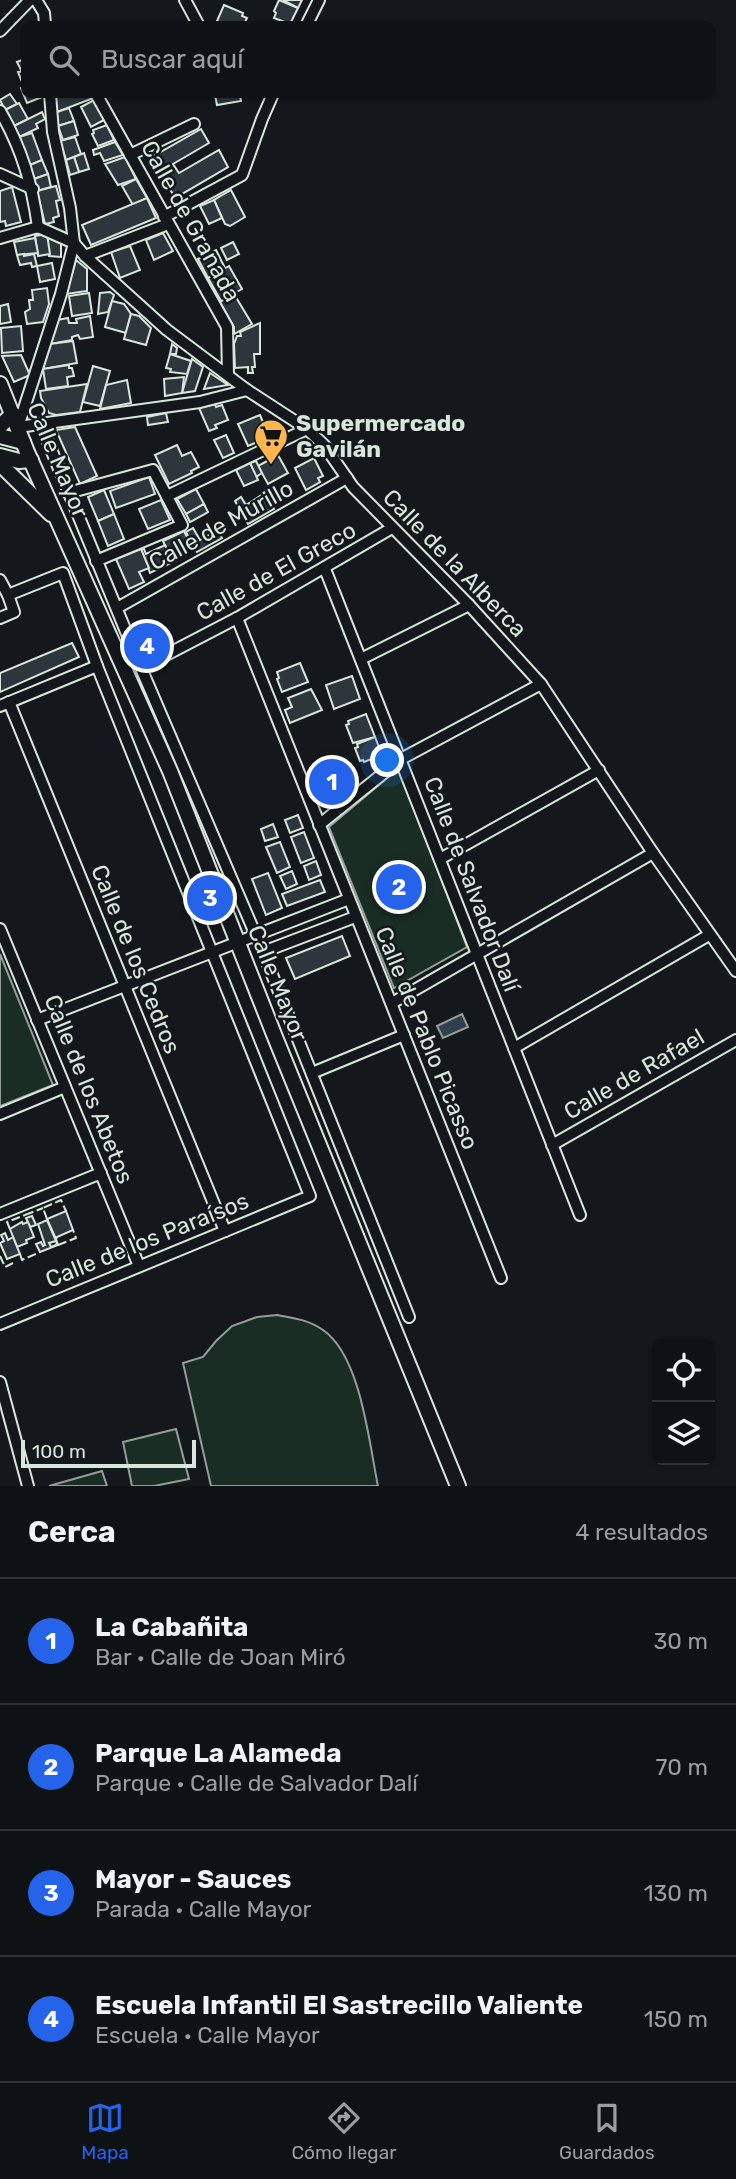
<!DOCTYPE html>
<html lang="es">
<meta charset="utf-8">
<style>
body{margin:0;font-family:Rubik,sans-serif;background:#1d2022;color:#f1f3f6}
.controls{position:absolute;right:21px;bottom:21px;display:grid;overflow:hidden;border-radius:10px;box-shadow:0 2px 5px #0004}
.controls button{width:63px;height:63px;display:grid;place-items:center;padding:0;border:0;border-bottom:2px solid #2f3234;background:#0f1215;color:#f1f3f6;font:35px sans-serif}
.scale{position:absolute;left:21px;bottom:18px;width:175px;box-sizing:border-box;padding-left:7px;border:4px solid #d8e6dc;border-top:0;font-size:19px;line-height:24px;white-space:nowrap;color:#d8e6dc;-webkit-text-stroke:5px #14181c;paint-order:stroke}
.you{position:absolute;left:388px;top:761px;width:24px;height:24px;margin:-18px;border:5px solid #fff;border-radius:50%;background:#1a73e8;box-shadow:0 0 0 10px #1a73e833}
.badge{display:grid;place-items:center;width:46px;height:46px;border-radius:50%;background:#2563eb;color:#fff;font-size:23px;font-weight:700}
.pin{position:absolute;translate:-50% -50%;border:4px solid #fff;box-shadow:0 2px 7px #0006}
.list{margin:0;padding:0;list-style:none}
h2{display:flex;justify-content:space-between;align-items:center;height:91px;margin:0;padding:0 28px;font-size:30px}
h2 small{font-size:23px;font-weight:400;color:#9b9ea0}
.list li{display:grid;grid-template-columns:46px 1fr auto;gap:21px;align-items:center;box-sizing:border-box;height:126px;padding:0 28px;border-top:2px solid #2f3234}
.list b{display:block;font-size:26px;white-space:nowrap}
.list p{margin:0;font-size:23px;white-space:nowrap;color:#9b9ea0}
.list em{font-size:23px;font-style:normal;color:#9b9ea0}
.icon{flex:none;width:38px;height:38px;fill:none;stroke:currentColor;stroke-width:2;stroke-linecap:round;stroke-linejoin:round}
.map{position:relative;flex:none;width:736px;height:1486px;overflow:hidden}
.search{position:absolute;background:#0f1215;box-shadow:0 2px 5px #0004;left:21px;right:21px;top:21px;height:77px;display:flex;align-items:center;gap:18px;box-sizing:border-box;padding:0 24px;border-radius:10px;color:#9b9ea0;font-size:26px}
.sheet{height:595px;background:#0f1215}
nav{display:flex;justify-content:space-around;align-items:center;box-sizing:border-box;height:98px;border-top:2px solid #2f3234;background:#0f1215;font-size:19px;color:#9b9ea0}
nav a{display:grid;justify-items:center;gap:4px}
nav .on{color:#2563eb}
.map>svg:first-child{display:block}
.green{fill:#1a2d24;stroke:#939e99;stroke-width:2}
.water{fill:#2f3f4d;stroke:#939e99;stroke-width:2}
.building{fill:#2c363c;stroke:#d8e6dc;stroke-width:2}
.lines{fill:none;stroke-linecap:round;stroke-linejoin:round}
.street-casing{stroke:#d8e6dc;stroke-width:14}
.secondary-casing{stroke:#d8e6dc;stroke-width:18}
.street{stroke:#14181c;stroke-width:10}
.secondary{stroke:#14181c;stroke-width:14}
.fence{stroke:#d8e6dc;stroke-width:2;stroke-dasharray:9 3.5;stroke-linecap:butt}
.labels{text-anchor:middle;stroke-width:5;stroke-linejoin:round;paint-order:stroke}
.street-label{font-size:23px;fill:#d8e6dc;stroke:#14181c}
.poi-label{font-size:23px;font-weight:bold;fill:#d8e6dc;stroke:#14181c;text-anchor:start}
</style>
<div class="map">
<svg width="736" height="1486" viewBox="0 0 736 1486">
<rect width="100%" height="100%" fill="#14181c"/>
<g class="green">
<path d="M399,768l68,179 -73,41 -65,-161z"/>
<path d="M0,954l53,131 -53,21z"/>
<path d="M277,1315c17,3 32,5 46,15 38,26 46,113 55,156h-167l-28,-123 20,-6 13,-16 16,-15 25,-9z"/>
<path d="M176,1429l13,50 -35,7h-22l-9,-44z"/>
<path d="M102,1471l5,15h-58z"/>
</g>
<path class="water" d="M462,1014l6,13 -25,11 -6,-12z"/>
<g class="building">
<path d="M279,0l19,8 -8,16 -16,-6 2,-5 -2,-2z"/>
<path d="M283,0h19l-4,8z"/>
<path d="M224,5l19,8 -1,3 5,2 -3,6h-20l-7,-3z"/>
<path d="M24,59v12l-2,1 -5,-10z"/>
<path d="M24,71v23h18v3l-15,6 -6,-15 3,-1 -6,-15z"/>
<path d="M10,94l7,10 -12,6 -5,-10z"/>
<path d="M51,94h38l2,5 -34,13z"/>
<path d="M208,94h32l1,7 -24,4 -2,-10z"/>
<path d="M94,100l10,20 -13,7 -10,-20z"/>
<path d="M19,103l9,16 -14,7 -9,-16z"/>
<path d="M69,108l5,13 -16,5 -4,-13z"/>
<path d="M42,112l3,7 -9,5 2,4 -19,9 -5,-11z"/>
<path d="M74,121l4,14 -15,5 -5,-14z"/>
<path d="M107,125l7,15 -16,6 -6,-12 2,-1 -1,-3z"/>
<path d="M201,129l8,14 -36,21 6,9 40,-23 9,17 -53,31 -23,-41z"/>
<path d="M32,133l10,27 -12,5 -11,-28z"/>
<path d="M75,137l6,17 -15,6 -6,-19z"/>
<path d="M115,142l8,13 -19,6 -4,-8 -6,2 -1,-5z"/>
<path d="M84,153l5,16 -10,3 -5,-15z"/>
<path d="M74,157l5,15 -9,3 -4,-15z"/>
<path d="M125,157l11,22 -18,6 -13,-21z"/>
<path d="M42,160l6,14 -14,5 -4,-14z"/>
<path d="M48,174l3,13 -14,4 -3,-12z"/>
<path d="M136,179l11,19 -14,7 -11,-19z"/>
<path d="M56,186l4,14 -4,1 3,15 -6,2 1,4 -9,2 -8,-33z"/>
<path d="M12,187l9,35 -15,4 -1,-5 -5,1v-31z"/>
<path d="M231,190l14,27 -15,9 -5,-2 -11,-24z"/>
<path d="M147,198l9,20 -65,27 -9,-20z"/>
<path d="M214,200l8,18 -13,6 -9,-18z"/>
<path d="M163,233l10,18 -19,9 -8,-20z"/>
<path d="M47,234l14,6v17l-12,-1z"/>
<path d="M47,234l3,20 -12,2 -3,-20z"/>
<path d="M35,238l3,15 -21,2 -3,-13z"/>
<path d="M233,242l6,12 -12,6 -6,-12z"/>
<path d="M130,246l10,24 -20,8 -9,-26z"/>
<path d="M216,250l9,18 -17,10 -10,-19z"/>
<path d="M24,254v2l10,-2 3,12 -5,1 -1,-4 -11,2 -3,-10z"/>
<path d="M76,260l11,9v22l-21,3z"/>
<path d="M52,263l3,16 -15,3 -3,-16z"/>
<path d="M229,266l13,23 -21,12 -13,-23z"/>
<path d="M47,288l2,16 -6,18 -16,2 -2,-12 5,-3 -1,-9h4l-1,-10z"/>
<path d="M110,292l4,3 -6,17 -10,2 2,-21z"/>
<path d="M89,293l3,20 -20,3 -3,-20z"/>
<path d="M234,294l18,30 -18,10v-7l-14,-25z"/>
<path d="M112,301l12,3 7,10 -5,19 -21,-6z"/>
<path d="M8,304l3,18 -11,2v-18z"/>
<path d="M131,314l8,2 12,12 -5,17 -22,-6z"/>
<path d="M90,316l3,21 -13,2 -2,-4 -6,2v3l-22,4 7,-24 11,-2 1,5h8l-1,-4z"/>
<path d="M260,323v31h-6l1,13h-3l1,6h-5v-6l-13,1 -1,-24 3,-8h4l-1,-4z"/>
<path d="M21,326l2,25 -21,2 -1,-25z"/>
<path d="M73,341l4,22 -34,6 7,-25z"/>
<path d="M172,344l5,4 -1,6h-6z"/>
<path d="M170,354l21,7 -4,13 -17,-2 1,-3 -5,-1z"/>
<path d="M21,355l9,20 -16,7 -12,-26z"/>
<path d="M192,359l11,8 -8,24 -13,2z"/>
<path d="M69,365v3h3l2,8 -7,1 1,9 -22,3 -3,-20z"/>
<path d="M93,366l17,5 -10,35 -17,-4z"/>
<path d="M210,373l18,12 -24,4z"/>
<path d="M184,377l-2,16 -17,3 -1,-17z"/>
<path d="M127,380l4,23 -31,6 6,-24z"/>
<path d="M87,384l-7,28 -24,3 -7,-2 -8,-15 -1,-7z"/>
<path d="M215,404l1,3 6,-2 6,15 -13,5 2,3 -8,3 -10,-23z"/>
<path d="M166,413l2,9 -20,3 -1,-8z"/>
<path d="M260,415l9,22 -21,9 -10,-22z"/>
<path d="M75,427l22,49 -17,8 -24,-54z"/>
<path d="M226,435l8,18 -11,5 -9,-18z"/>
<path d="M177,445l5,11 9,-4 8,15 -8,4 1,2 -23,11 -14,-29z"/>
<path d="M278,455l10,18 -20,11 -10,-18z"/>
<path d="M314,458l9,18 -5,2 2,4 -14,8 -11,-22z"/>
<path d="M256,461l6,12 -6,4 -6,-14z"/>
<path d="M250,463l8,17 -14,6 -8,-16z"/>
<path d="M149,477l6,17 -39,14 -6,-17z"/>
<path d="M196,489l8,15 -18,10 -9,-15z"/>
<path d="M104,490l10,24 -16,7 -10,-24z"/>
<path d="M265,493l9,16 -26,15 -13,-23 6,-4 5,8z"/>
<path d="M161,500l9,20 -22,9 -9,-20z"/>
<path d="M204,504l4,8 -18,10 -4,-8z"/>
<path d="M114,514l10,25 -16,7 -10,-25z"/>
<path d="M193,528l7,12 18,-10 4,8 -25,14 -11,-20z"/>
<path d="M184,531l8,17 -22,10 -7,-17z"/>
<path d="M165,545l8,17 -23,11 -9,-24h3l2,5z"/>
<path d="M141,549l8,19 -10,4 5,10 -15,7 -13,-30z"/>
<path d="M72,643l7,14 -79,35v-19z"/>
<path d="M300,663l8,19 -26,10 -5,-13 2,-1 -2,-6z"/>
<path d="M352,676l8,23 -26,10 -8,-24z"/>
<path d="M311,689l11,21 -32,13 -5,-13 7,-3 -4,-9z"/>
<path d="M366,714l9,23 -22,6 -7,-18 3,-1 -1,-3z"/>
<path d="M375,737l7,18 -18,7 -1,-2 -3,1 -5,-13 3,-1 -1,-3z"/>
<path d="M338,771l6,15 -19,7 -6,-15z"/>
<path d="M298,815l5,13 -13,5 -5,-13z"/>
<path d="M273,824l5,13 -13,4 -4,-12z"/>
<path d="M304,832l10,26 -13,5 -10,-26z"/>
<path d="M280,842l10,25 -13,6 -11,-26z"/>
<path d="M316,861l5,14 -12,5 -5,-14z"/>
<path d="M292,871l5,13 -11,5 -6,-13z"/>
<path d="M268,873l14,35 -16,7 -14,-36z"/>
<path d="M320,880l5,12 -38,14 -5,-12z"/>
<path d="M342,936l8,20 -55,23 -9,-21z"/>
<path d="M66,1211l7,19 -16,7 -1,2 -9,-20z"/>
<path d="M32,1216l4,9 -6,2 -4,-9z"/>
<path d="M47,1220l9,21 -7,2 2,4 5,-2 1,-3 1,3 -18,7 -4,-8 5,-2 2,4 2,-1 -7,-21z"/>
<path d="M22,1222l1,2 5,-2 6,15 -8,3 1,3 -10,4 -7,-18z"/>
<path d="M5,1233l3,7 5,-3 7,17 -13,5 -7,-16 4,-2 -3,-6z"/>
</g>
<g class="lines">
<g class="street-casing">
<g id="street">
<path d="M36,0l8,13 1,11"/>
<path d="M185,0l13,24"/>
<path d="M307,24l12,-24"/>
<path d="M0,31l30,-31"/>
<path d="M50,94l3,38 17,76 4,35 -13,51 -43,133 182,-25 47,-12"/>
<path d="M96,94l131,233 1,48"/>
<path d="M0,111c22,38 32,73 38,116"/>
<path d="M130,155l64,-31"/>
<path d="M0,174l33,15"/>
<path d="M164,217l78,-42 20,-56 11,-25"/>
<path d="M0,238l38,-11 36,16 11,13 82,74 80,60 60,39 17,16 29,42 116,118 72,79 112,169 83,118"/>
<path d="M85,256l83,-32"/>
<path d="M41,425l100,243 122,284 146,365"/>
<path d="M68,493l85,-23 29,55 -86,36"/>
<path d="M167,496l140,-67"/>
<path d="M325,569l255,646"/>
<path d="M0,580l8,15"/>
<path d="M117,608l230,-130"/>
<path d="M0,618l14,-6 -6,-17 55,-22 34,93 213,530 -310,128"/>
<path d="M237,618l264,660"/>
<path d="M361,659l108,-54"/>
<path d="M141,668l96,-50 155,-90"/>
<path d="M9,702l216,529"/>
<path d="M0,706l97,-40"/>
<path d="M319,825l82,-66 140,-75"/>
<path d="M440,859l159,-89"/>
<path d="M0,929l139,337"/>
<path d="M263,952l92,-35"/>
<path d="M392,1003l261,-150"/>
<path d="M37,1020l312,-121"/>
<path d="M514,1048l195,-113"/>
<path d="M312,1073l92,-38"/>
<path d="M0,1114l65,-27"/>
<path d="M552,1145l184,-105"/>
<path d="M0,1214l101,-41"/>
<path d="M0,1382l28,104"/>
</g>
</g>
<g class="secondary-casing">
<g id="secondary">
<path d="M0,384l27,68 143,319 105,266 183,449"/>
<path d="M0,426l13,-12"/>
<path d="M0,436l23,6"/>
<path d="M0,456l19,5 12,-1"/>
<path d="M0,464l51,50"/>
</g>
</g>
<use href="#street" class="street"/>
<use href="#secondary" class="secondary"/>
<g class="fence">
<path d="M25,1215l18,-7"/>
<path d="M47,1219l-4,-11 18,-8 5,11"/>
<path d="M10,1229l-3,-7 18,-7"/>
<path d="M58,1245l18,-7 -3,-8"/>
<path d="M20,1254l2,6 18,-8"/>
<path d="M0,1256l5,11 8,-4"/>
</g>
</g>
<defs>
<g id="supermarket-pin" transform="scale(1.75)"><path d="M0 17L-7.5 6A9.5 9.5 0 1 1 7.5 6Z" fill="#ffb74d" stroke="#14181c"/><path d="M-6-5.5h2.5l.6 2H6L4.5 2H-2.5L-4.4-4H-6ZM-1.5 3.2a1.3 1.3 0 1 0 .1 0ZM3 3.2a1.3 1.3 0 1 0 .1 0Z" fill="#111"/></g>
</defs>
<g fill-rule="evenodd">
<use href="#supermarket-pin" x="271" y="436"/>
</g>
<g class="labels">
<g class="street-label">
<text transform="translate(191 221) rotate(61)" y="8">Calle de Granada</text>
<text transform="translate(58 460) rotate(67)" y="8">Calle Mayor</text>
<text transform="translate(221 525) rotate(-29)" y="8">Calle de Murillo</text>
<text transform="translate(455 563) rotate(46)" y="8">Calle de la Alberca</text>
<text transform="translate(276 571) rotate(-29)" y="8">Calle de El Greco</text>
<text transform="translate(472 884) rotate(69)" y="8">Calle de Salvador Dalí</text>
<text transform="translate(136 959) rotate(68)" y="8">Calle de los Cedros</text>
<text transform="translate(278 983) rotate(68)" y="8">Calle Mayor</text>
<text transform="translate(427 1038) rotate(68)" y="8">Calle de Pablo Picasso</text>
<text transform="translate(634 1074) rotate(-30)" y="8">Calle de Rafael</text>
<text transform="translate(89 1089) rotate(68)" y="8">Calle de los Abetos</text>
<text transform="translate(147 1240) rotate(-22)" y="8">Calle de los Paraísos</text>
</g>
<g class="poi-label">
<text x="296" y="431">Supermercado<tspan x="296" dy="26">Gavilán</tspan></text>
</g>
</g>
</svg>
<div class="controls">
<button><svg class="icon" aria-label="locate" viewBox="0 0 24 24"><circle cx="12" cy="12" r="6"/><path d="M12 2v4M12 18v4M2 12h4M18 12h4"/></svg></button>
<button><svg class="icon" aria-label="layers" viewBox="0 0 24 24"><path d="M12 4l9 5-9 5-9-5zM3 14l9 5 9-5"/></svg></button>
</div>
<div class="scale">100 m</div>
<div class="you"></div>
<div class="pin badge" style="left:332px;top:782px">1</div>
<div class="pin badge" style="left:399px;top:887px">2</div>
<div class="pin badge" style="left:210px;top:898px">3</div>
<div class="pin badge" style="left:147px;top:646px">4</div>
<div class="search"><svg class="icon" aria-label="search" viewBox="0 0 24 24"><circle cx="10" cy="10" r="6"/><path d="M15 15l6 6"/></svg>Buscar aquí</div>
</div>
<section class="sheet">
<h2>Cerca<small>4 resultados</small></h2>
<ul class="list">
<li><span class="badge">1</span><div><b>La Cabañita</b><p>Bar · Calle de Joan Miró</p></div><em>30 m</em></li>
<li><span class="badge">2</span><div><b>Parque La Alameda</b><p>Parque · Calle de Salvador Dalí</p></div><em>70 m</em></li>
<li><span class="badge">3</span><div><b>Mayor - Sauces</b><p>Parada · Calle Mayor</p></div><em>130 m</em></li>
<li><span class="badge">4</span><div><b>Escuela Infantil El Sastrecillo Valiente</b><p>Escuela · Calle Mayor</p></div><em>150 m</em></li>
</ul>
</section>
<nav>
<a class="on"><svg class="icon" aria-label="map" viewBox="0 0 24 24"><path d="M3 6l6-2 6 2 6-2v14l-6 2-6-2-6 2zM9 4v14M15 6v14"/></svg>Mapa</a>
<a><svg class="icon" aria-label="directions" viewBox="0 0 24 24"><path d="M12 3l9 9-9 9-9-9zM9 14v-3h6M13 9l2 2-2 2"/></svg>Cómo llegar</a>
<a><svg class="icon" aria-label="saved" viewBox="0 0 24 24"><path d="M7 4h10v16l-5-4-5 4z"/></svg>Guardados</a>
</nav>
